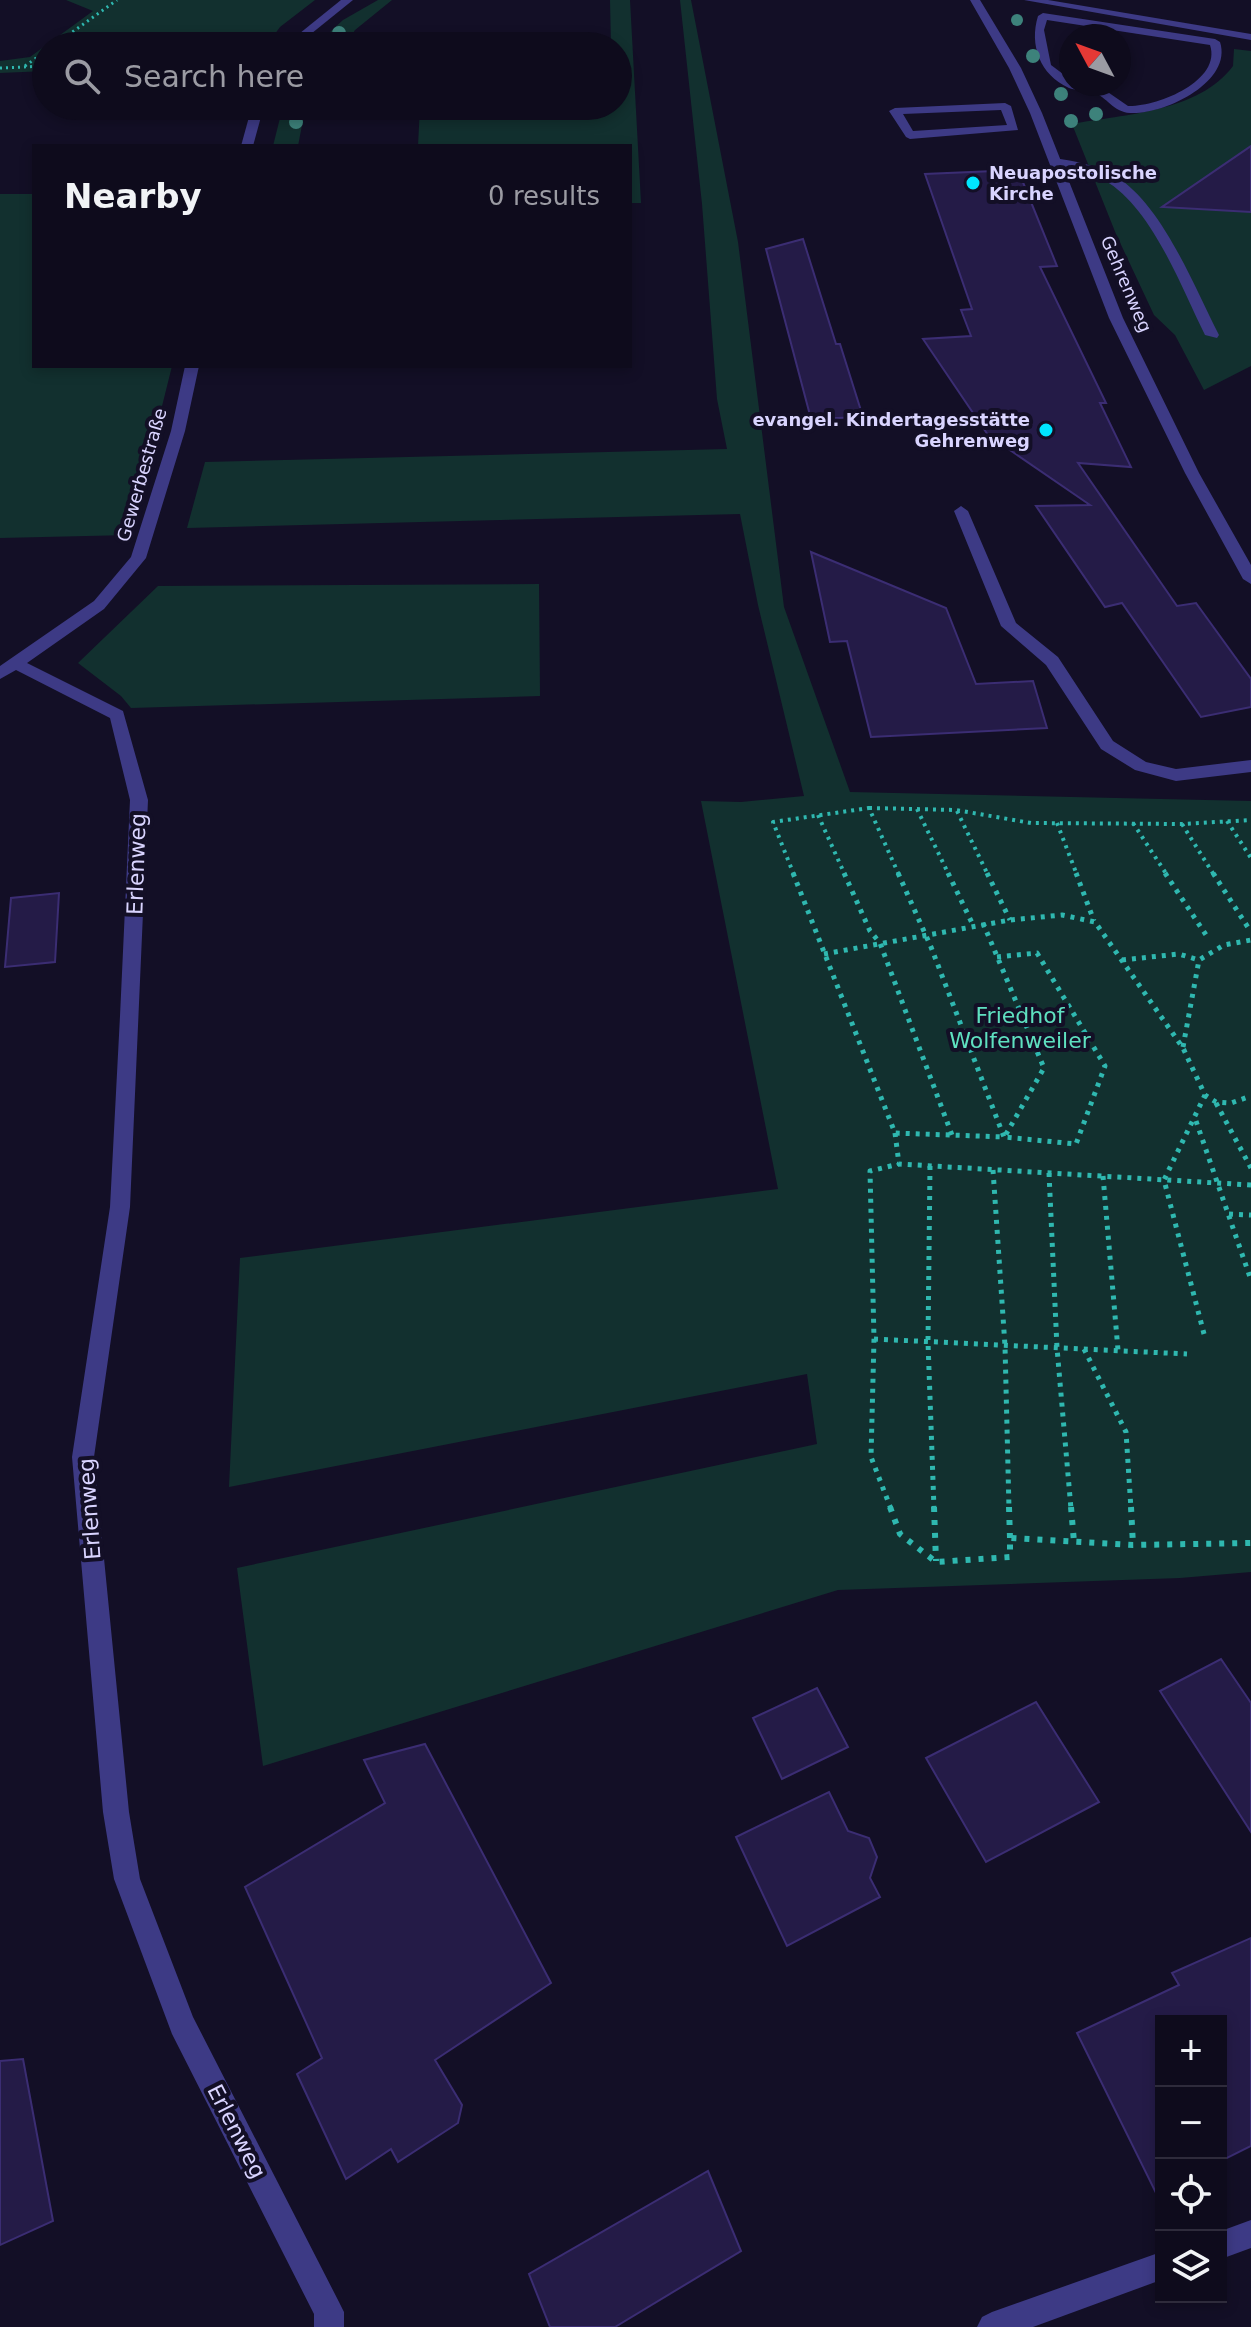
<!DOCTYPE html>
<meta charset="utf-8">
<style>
body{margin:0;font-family:"DejaVu Sans",sans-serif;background:#171425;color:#f1f3f6}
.controls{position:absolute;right:24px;bottom:24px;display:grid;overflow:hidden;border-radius:0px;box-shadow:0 4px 12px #0003}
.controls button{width:72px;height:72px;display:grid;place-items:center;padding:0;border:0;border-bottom:2px solid #2e2b3b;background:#0e0b1c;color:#f1f3f6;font:40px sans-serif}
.compass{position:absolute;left:1059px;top:24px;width:72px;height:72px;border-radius:50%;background:#0e0b1c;box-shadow:0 4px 12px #0003;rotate:311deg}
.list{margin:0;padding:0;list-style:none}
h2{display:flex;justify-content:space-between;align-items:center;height:104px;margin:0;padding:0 32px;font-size:34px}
h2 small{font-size:26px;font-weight:400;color:#9b9ba3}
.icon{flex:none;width:44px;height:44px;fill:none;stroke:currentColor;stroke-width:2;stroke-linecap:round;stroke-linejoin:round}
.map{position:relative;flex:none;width:1251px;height:2327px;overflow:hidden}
.search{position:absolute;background:#0e0b1c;box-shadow:0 4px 12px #0003;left:32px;top:32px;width:600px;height:88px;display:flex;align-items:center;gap:20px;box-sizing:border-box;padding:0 28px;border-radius:44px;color:#9b9ba3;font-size:30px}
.panel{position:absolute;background:#0e0b1c;box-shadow:0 4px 12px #0003;left:32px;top:144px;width:600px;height:224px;border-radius:0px}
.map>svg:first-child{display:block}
.green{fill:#12302f}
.building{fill:#241b47;stroke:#3b2d73;stroke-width:2}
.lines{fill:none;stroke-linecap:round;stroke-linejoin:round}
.path-far3{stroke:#2fb8b0;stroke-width:3;stroke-dasharray:2 4;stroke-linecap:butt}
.path-far2{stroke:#2fb8b0;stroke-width:4;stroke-dasharray:3 5;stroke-linecap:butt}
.path-far1{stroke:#2fb8b0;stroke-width:5;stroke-dasharray:4 6;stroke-linecap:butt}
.path{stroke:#2fb8b0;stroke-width:6;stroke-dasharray:5 8;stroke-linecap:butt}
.service{fill:#3d3a85;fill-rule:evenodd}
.minor{fill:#3d3a85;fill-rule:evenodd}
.tree{fill:#3d827b}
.poi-dot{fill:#00e5ff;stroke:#130f26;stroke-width:3}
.labels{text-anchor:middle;stroke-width:8;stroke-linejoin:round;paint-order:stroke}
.far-poi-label{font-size:18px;font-weight:bold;fill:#d9d4ff;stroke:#130f26;text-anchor:start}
.far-street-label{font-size:18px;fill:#d9d4ff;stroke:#130f26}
.street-label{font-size:22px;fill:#d9d4ff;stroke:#130f26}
.park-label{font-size:22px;fill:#5fe0c0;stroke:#130f26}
</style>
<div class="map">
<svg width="1251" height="2327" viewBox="0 0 1251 2327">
<rect width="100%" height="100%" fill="#130f26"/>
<g class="green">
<path d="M66,0h249l-35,27 -14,19h-220v25l-46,2v-12l30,-4 63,-46z"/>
<path d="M378,0h14l-37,30 -10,16h-30l28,-26z"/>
<path d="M610,0h20l11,203h-11v-57h-212l2,-40h198v-60h-7z"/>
<path d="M680,0h11l47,242 46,365 66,185 401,9v771l-71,6 -342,12 -575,176 -26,-198 580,-124 -10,-70 -578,113 11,-229 538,-69 -77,-388 40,1 63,-6 -46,-191 -18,-91 -553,14 18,-66 522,-13 -10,-50 -15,-195z"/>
<path d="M1234,49l17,2v315l-47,24 -29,-55 -21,-20 -38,-81 -44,-110c53,-10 127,-12 161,-58z"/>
<path d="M283,106h27l-7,14 -5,26h-25z"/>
<path d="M0,194h34v172h138l-42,169 -130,3z"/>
<path d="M539,584l1,112 -409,12 -10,-12 -43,-33 80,-77z"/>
</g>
<g class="building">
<path d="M1251,146v66l-89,-5z"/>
<path d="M1018,170l39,96 -17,1 66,136h-6l31,64 -53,-4 99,143 19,-3 55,76v28l-50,10 -79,-114 -17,4 -69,-101 54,-1 -102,-70 -65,-96 48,-3 -10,-26 11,-1 -47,-135z"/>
<path d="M803,239l33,105h4l23,73 -52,2 -45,-170z"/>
<path d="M811,552l135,56 30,76 57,-3 14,47 -176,9 -24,-96 -17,1z"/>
<path d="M59,893l-4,69 -50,5 6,-69z"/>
<path d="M1221,1659l30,44v129l-91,-141z"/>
<path d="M817,1688l31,59 -66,32 -29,-61z"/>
<path d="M1036,1702l63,100 -113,60 -60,-104z"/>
<path d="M425,1744l126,239 -116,77 27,45 -4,18 -60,39 -7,-13 -45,30 -49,-105 25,-16 -77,-171 140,-84 -21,-43z"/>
<path d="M829,1792l19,39 21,7 8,19 -7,21 10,19 -93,49 -51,-109z"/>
<path d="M1251,1938v208l-30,15v-140h-60v172l-4,2 -80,-162 102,-48 -7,-12z"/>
<path d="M23,2059l30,162 -53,24v-184z"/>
<path d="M708,2171l33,80 -126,76h-65l-21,-53z"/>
</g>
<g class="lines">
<g class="path-far3">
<path d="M53,46l64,-46"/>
<path d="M25,66l21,-15"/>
<path d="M0,68l46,-2"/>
</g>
<g class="path-far2">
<path d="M869,808l87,2 75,13 151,1 69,-4"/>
<path d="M917,809l32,66"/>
<path d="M957,811l31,64"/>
<path d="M818,815l27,60"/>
<path d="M1227,821l24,37"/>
<path d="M1057,823l20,52"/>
<path d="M1133,823l34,52"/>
<path d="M1182,824l32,51"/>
<path d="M794,875l-21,-53 96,-14 30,67"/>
</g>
<g class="path-far1">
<path d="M793,873l102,260 109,4"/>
<path d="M844,873l26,58 10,12 72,192"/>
<path d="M898,873l33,74 73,190"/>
<path d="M948,873l25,52"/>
<path d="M987,873l23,47"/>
<path d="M1076,873l18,48"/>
<path d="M1165,873l43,65"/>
<path d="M1213,873l36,56"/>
<path d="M983,923l61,145 -39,68"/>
<path d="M824,954l186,-34 52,-5 33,7 88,126 22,47 11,7 15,1 20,-7"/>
<path d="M997,957l40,-4 68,113 -29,78 -72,-7"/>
<path d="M1122,960l57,-6 20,6 25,-15 27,-5"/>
<path d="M1183,1047l16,-87"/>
<path d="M1216,1103l35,65"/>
<path d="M1196,1121l55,159"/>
<path d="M895,1133l4,31 352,21"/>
<path d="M930,1166l-2,176 6,167"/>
<path d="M993,1170l12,176 4,163"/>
<path d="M1049,1173l8,175 14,161"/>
<path d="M1103,1176l15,174"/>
<path d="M1229,1214l22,1"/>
<path d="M1204,1334l-40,-154 41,-85"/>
<path d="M874,1339l313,15"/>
<path d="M1084,1349l42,83 5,77"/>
<path d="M891,1509l-20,-52 3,-118 -4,-168 29,-7"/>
</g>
<g class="path">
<path d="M890,1507l10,27 36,28 74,-5v-19l123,7 118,-2"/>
<path d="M934,1507l2,54"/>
<path d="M1009,1507l1,31"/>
<path d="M1071,1507l3,35"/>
<path d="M1131,1507l2,38"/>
</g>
<g class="service">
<path d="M1043,13l172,26 5,3c13,40 -56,73 -90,71 -17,-1 -23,-16 -37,-21 -7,-3 -16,-1 -24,-4 -29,-13 -40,-43 -31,-72zM1047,20l163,25c12,36 -53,62 -82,61l-29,-20 -28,-2v-4l-20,-15 -7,-35z"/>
<path d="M1005,103l6,3 7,24 -108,9 -4,-2 -17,-26 6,-3zM1001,110l6,15 -94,6 -10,-17z"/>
<path d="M1054,158c21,3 41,7 60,17 49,30 79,110 105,160l-2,3 -12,-3c-24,-48 -53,-128 -101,-155 -18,-10 -35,-12 -54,-15v-6z"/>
<path d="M961,506l7,5 48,112 42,34 55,84 33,21 30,7 75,-9v12l-75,9 -41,-11 -34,-21 -55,-84 -45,-39 -47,-115z"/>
</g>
<g class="minor">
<path d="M341,0h12l-57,46h-12z"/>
<path d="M970,0h10l41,68 21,45 81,205 76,155 52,92v19l-8,-5 -58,-106 -76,-155 -79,-205 -21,-45z"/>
<path d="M1024,0h24l203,34v6z"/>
<path d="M252,106h12l-11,40h-12z"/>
<path d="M185,366h14l-14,65 -39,127 -42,51 -77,54 96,48 25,89 -18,407 -36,250 35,355 11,67 53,138 146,285 5,10v15h-30v-13l-142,-280 -58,-155 -11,-67 -31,-355 38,-250 10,-191 10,-216 -20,-82 -94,-48 -16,9v-13l94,-65 37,-44 40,-126z"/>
<path d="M1251,2220v28l-30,11v-28z"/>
<path d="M1161,2252v28l-128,47h-56l5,-10 10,-5z"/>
</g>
</g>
<g class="tree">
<circle cx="1017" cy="20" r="6"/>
<circle cx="339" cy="33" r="7"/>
<circle cx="1033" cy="56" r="7"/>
<circle cx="1061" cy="94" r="7"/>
<circle cx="1096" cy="114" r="7"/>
<circle cx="1071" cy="121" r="7"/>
<circle cx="296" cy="122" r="7"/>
</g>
<g class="poi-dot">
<circle cx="973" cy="183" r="8"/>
<circle cx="1046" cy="430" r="8"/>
</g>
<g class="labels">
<g class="far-poi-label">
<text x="989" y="179">Neuapostolische<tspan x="989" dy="21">Kirche</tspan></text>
<text x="1030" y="426" text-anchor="end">evangel. Kindertagesstätte<tspan x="1030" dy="21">Gehrenweg</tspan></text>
</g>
<g class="far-street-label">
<text transform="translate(1126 284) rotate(67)" y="6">Gehrenweg</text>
<text transform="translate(142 475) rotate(-74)" y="6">Gewerbestraße</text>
</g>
<g class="street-label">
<text transform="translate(136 864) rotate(-88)" y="8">Erlenweg</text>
<text transform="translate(89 1509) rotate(-94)" y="8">Erlenweg</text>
<text transform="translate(237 2131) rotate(63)" y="8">Erlenweg</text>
</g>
<g class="park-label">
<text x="1020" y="1023">Friedhof<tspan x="1020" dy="25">Wolfenweiler</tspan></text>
</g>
</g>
</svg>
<div class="controls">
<button>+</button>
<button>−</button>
<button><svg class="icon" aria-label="locate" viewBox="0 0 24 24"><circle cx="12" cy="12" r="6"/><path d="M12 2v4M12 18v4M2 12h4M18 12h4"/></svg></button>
<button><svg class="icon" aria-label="layers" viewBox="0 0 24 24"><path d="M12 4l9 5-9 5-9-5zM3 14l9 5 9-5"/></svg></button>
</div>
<svg class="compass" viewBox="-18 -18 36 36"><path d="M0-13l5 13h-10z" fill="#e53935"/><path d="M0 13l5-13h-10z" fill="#9b9ba3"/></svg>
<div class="search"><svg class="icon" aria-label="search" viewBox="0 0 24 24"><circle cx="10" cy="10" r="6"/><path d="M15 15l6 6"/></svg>Search here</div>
<section class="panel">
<h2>Nearby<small>0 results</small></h2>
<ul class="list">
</ul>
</section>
</div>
